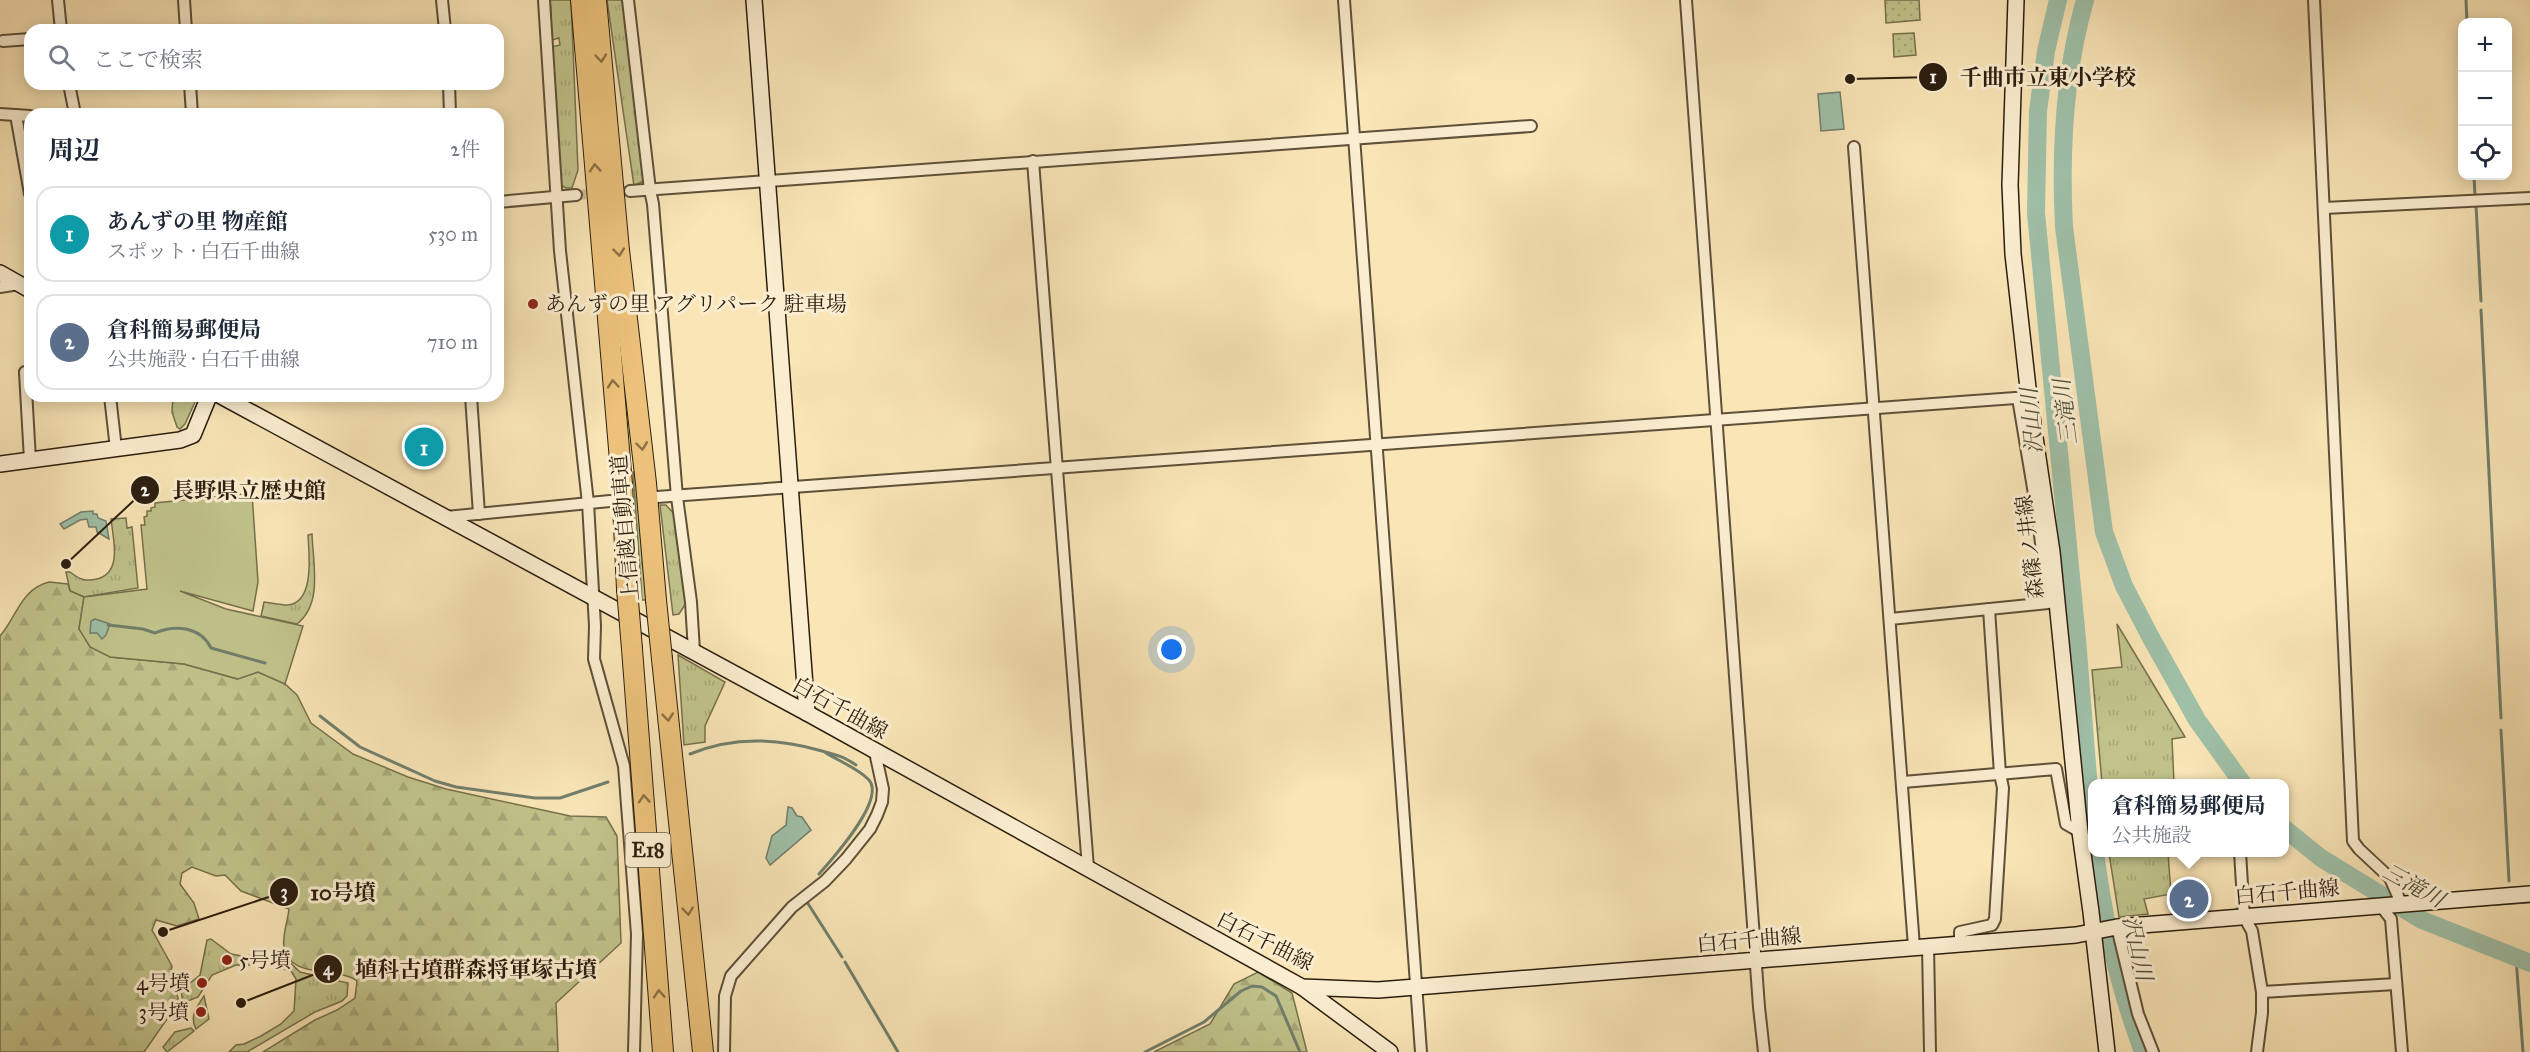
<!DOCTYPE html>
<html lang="ja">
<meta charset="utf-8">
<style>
body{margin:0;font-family:"IM FELL Great Primer","Noto Serif JP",serif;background:#f2f2f3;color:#1f2937}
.controls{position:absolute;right:18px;top:18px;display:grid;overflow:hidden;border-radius:12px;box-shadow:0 3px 15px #0003}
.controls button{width:54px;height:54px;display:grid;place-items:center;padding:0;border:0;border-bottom:2px solid #e0e1e3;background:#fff;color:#1f2937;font:30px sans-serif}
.you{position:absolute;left:1172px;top:650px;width:21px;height:21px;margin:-15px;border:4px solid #fff;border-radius:50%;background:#1a73e8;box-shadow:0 0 0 9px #1a73e833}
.badge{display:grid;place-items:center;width:39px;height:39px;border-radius:50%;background:#0f766e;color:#fff;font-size:20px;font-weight:700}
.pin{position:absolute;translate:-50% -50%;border:3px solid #fff;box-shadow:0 2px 6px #0006}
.popup{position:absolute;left:2088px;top:779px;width:201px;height:78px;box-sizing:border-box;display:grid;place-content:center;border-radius:12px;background:#fff;filter:drop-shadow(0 2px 4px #0005);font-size:20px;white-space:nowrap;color:#747a83}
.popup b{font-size:22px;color:#1f2937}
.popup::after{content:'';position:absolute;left:50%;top:100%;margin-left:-12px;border:12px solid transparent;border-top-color:#fff}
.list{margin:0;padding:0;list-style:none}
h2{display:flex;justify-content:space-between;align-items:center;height:78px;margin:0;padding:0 24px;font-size:26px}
h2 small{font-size:20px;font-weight:400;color:#747a83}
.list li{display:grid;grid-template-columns:39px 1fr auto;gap:18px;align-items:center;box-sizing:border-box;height:96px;margin:0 12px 12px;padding:0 12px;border:2px solid #e0e1e3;border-radius:18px}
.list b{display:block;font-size:22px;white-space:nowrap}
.list p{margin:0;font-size:20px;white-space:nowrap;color:#747a83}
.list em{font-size:20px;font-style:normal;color:#747a83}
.icon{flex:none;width:33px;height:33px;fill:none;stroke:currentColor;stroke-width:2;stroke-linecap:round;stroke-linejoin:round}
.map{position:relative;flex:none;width:2530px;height:1052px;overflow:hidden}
.search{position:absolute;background:#fff;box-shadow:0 3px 15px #0003;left:24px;top:24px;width:480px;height:66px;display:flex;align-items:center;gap:15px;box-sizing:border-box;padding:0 21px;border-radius:18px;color:#747a83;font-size:22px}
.panel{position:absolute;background:#fff;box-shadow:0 3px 15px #0003;left:24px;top:108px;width:480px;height:294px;border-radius:18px}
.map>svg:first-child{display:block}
.grass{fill:url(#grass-tufts);stroke:#76704d;stroke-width:1.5}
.forest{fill:url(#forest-firs);stroke:#76704d;stroke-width:1.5}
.park{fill:#c1c38b;stroke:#76704d;stroke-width:1.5}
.garden{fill:url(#garden-dots);stroke:#76704d;stroke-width:1.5}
.water{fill:#9fc0a8;stroke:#717f6b;stroke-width:1.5}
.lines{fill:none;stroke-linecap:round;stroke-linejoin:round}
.stream{stroke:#717f6b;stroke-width:3}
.river{stroke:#9fc0a8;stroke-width:18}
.street-tunnel{stroke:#d0bd95;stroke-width:10;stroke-dasharray:10 5;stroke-linecap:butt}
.street-casing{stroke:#5e5039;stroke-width:14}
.secondary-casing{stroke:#2b1e0f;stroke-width:18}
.highway-casing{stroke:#2b1e0f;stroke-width:22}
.street{stroke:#fbeed0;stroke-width:10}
.secondary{stroke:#fbeed0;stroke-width:15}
.highway{stroke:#ecc27b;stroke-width:20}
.highway-bridge-casing{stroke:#2b1e0f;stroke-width:22;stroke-linecap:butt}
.highway-bridge{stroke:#ecc27b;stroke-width:20}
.oneway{stroke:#8c7045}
.poi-dot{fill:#8f2418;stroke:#fbeed0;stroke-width:2}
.labels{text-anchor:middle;stroke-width:6;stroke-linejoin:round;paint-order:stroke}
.shield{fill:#fbeed0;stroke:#695c49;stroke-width:1.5}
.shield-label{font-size:20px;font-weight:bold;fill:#2b1e0f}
.poi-label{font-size:21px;fill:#2b1e0f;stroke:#fbeed0;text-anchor:start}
.street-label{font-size:21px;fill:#2b1e0f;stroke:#fbeed0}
.water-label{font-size:22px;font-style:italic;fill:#4e4f3d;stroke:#fbeed0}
.leader{fill:none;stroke:#2b1e0f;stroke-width:2}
.callout-dot{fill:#2b1e0f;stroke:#fbeed0;stroke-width:2}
.mark-label{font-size:18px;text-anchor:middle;font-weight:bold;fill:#fff}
.callout-label{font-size:22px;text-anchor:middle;font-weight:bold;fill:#2b1e0f;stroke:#fbeed0;stroke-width:6;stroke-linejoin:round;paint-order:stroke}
</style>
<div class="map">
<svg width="2530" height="1052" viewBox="0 0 2530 1052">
<defs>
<pattern id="grass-tufts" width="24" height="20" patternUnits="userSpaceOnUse" patternTransform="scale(1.5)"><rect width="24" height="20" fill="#c1c38b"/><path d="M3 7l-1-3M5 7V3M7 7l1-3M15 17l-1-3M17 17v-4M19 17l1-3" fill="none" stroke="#a6a777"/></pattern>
<pattern id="forest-firs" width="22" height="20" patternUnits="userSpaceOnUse" patternTransform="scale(1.5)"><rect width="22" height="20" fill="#c1c38b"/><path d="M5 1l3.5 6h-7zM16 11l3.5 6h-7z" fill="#a6a777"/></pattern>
<pattern id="garden-dots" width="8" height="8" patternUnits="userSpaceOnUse" patternTransform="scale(1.5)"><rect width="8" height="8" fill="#c1c38b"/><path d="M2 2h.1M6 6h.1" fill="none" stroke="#a6a777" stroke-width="1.8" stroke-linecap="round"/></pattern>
</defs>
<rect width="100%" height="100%" fill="#f9e5b6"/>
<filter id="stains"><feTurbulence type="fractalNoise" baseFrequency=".00333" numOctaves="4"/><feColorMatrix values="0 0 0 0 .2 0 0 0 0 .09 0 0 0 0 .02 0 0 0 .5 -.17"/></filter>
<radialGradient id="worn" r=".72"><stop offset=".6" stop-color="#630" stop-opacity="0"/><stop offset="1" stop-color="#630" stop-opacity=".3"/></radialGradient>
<g class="grass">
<path d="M550,0h21l7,170 -6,18h-6l-7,-4 -8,-137 9,-2 -1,-7 -7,2z"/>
<path d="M607,0h16l22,176 -2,5 -9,5z"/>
<path d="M173,396h21l1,6 -10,22 -5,5 -3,-2 -5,-15z"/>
<path d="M633,472h4l13,128h-8z"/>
<path d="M660,505h6l10,11 10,87 -7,11 -6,1z"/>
<path d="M126,518l1,10 5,-1 6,61 -54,9 -14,-6 -4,-19h4c9,7 15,10 27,7 26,-7 16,-40 14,-60z"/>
<path d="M312,534c1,30 11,70 -15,90l-36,-8 3,-14c8,1 16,3 24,3 27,-3 21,-51 20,-70z"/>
<path d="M2117,624l68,113 -13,2 2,44h-72l-10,-113 30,-3z"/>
<path d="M678,655l47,27 -20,44v16l-21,3z"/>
<path d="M2109,853h59l3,41 -27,5 4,15 -29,3z"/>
<path d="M211,939l20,15 11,2 39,-2 19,18 48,11 -1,13 -5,5 -27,11 -68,40h-18l7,-7 8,-1 17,-8 20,-12 13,-13 2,-32 -5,-8 -23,-6h-32l-24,10 -14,22 -15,6 -2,-13 19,-15 7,-35z"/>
<path d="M204,996l5,23 -13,10c-7,-12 1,-23 8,-33z"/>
<path d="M191,1028l3,3 -27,21 -4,-5 12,-15z"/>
</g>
<g class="forest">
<path d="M49,582l19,2 2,7 14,6 -5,32 31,28 74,7 53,15 21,-7 27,12 12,11 14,28 42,31 55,23 38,12 124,27 36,1 11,19 4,107 -65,60 2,49h-295l52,-32 22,-10 18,-12 2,-17c-19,-15 -68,-1 -73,-34 -2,-11 4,-27 5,-38l-48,-18 -16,-16 -9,1 -24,-9 -10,6 -2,11 14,19 5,16 -22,7 -21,-6 -4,10 20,36c-3,12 4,23 7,36l-35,50h-144v-416c17,-20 21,-47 49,-54z"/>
<path d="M1258,972l34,21 15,59h-153l56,-28 24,-40z"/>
</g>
<path class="park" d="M252,493l6,89 -5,29 -73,-20 46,18 77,17 -18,58 -27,-12 -20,7 -54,-15 -74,-7 -20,-10 -11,-18 5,-32 63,-8 -6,-64h4l-1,-8 3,-1v-5h4v-3l4,-1v-4z"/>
<g class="garden">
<path d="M1885,0h34l1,20 -34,3z"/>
<path d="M1914,33l2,22 -22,2 -1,-23z"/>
</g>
<g class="water">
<path d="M1840,92l4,37 -23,2 -3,-37z"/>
<path d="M93,511v3h4l1,4 8,3 3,18 -12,-7 -1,-5h-7l-2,-8 -7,1 -16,9 -4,-5 21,-12z"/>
<path d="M95,619l15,5 -4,11 -4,4 -5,-6h-7l1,-12z"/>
<path d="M788,807l4,1 5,8 5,1 9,13 -41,35 -4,-7 6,-22 14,-11z"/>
</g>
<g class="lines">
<g class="stream">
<path d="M2466,0l1,22"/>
<path d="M2474,176l1,20"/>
<path d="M2476,205l5,96"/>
<path d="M2481,310l20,408"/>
<path d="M108,625l35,4 12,4c20,-9 46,-6 56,15l54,15"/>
<path d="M320,716l40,31 75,34 21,6 79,11h25l48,-16"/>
<path d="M2501,730l8,151"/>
<path d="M690,754c43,-18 88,-16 132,-3 16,5 19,4 34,14"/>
<path d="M819,874c13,-15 67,-74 50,-94 -10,-11 -30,-19 -43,-27"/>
<path d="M807,902l35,55"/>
<path d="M2469,906l61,-4"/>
<path d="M2516,958l7,94"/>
<path d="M845,962l53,90"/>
<path d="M1145,1052l59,-30 37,-31 11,-5 10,1 14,9 24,56"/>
</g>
<g class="river">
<path d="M2058,0l-12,51 -8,60 -2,102 41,426 16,200"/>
<path d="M2085,0c-21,74 -25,151 -21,227l40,305 20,54 26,50 47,84 46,64"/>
<path d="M2285,829l36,29 101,62 108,43"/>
<path d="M2095,852c9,71 23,133 48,200"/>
</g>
<path class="street-tunnel" d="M576,195l54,-4"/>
<g class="street-casing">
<g id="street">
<path d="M58,0l3,30"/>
<path d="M184,0l2,30"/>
<path d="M442,0l3,30"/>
<path d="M544,0l16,251 28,252 7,123 -1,33 30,107 13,168 -3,118"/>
<path d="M628,0l22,190 3,14 24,293 14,105 3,49"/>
<path d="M1344,0l77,1052"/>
<path d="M1686,0l73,1007 5,45"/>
<path d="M2314,0l39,841 6,8 31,29 11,25"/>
<path d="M3,41l27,-2"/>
<path d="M69,84l6,30"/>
<path d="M190,84l2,30"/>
<path d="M449,84l1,30"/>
<path d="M0,114l30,2"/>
<path d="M16,115l14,79"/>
<path d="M1854,147l60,800"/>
<path d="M1033,161l55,707"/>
<path d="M630,191l901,-65"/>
<path d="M498,202l78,-7"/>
<path d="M2324,208l206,-10"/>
<path d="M0,287l19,-3"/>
<path d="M25,372l5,88"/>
<path d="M110,396l6,53"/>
<path d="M471,396l8,118"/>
<path d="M657,497l1372,-100"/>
<path d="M446,517l164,-16"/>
<path d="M1890,619l158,-16 -10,-85 -20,-120"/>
<path d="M1903,782l153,-13 10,55 14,8"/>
<path d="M2240,852l4,65 8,14 10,61v21l-5,39"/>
<path d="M2380,905l11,14 11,133"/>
<path d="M2117,927l21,87 15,38"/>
<path d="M1960,943v-11l32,-7 3,-6 8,-131 -3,-14 -11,-165"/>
<path d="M1928,946l2,106"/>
<path d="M2262,992l134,-8"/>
<path d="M724,1052l1,-56 6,-20 61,-69 33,-26 21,-22 24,-30 7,-14 5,-13 1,-13 -8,-37"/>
</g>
</g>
<g class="secondary-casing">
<g id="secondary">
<path d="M754,0l53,713"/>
<path d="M2016,0l-6,185 3,69 16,143 23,155 28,280 11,80 16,140"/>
<path d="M0,273l30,17"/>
<path d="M221,396l586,317 495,274 76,3 698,-55 41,-8 413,-33"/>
<path d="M0,464l180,-24 13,-5 16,-39"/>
<path d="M1302,987l88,65"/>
</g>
</g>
<g class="highway-casing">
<g id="highway">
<path d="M581,0l41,484 5,105"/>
<path d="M596,0l23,250 27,233 10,117"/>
<path d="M632,649l31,403"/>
<path d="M662,659l41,393"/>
</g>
</g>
<use href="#street" class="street"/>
<use href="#secondary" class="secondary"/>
<use href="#highway" class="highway"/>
<g class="highway-bridge-casing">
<g id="highway-bridge">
<path d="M627,589l5,60"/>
<path d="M656,600l6,59"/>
</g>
</g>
<use href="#highway-bridge" class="highway-bridge"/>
</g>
<defs><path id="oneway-chevron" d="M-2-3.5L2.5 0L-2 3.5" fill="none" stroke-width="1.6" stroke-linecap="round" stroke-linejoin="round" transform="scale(1.5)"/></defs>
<g class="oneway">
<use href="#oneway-chevron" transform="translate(601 58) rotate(85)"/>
<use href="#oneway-chevron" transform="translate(595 168) rotate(-94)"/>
<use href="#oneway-chevron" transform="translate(619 252) rotate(84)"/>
<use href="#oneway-chevron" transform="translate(613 384) rotate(-95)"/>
<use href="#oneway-chevron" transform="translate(642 446) rotate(83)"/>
<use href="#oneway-chevron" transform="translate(668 717) rotate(84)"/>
<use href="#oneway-chevron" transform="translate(644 799) rotate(-94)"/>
<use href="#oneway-chevron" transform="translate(688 911) rotate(84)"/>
<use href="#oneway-chevron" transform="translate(659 994) rotate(-94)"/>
</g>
<g class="poi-dot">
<circle cx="533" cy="304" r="6"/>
<circle cx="227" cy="960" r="6"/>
<circle cx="202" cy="983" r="6"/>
<circle cx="201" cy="1012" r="6"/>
</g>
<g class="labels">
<rect class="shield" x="625.5" y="833" width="45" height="34" rx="4.5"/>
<g class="shield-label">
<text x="648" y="857">E18</text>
</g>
<g class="poi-label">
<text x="545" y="311">あんずの里 アグリパーク 駐車場</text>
<text x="239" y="967">5号墳</text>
<text x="190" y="990" text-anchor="end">4号墳</text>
<text x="189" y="1019" text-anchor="end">3号墳</text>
</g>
<g class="street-label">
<text transform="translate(625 528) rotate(-95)" y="7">上信越自動車道</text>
<text transform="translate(2030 547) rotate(-97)" y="7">森篠ノ井線</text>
<text transform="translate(840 708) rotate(29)" y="7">白石千曲線</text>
<text transform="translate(2287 892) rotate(-5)" y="7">白石千曲線</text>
<text transform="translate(1749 940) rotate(-5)" y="7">白石千曲線</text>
<text transform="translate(1265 941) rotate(27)" y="7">白石千曲線</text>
</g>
<g class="water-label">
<text transform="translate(2065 412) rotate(-97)" y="8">三滝川</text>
<text transform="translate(2031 421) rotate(-95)" y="8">沢山川</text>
<text transform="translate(2414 885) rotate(29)" y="8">三滝川</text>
<text transform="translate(2138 948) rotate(77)" y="8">沢山川</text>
</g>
</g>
<path class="leader" d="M1850 79L1933 77M66 564L145 490M163 932L284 892M241 1003L328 969"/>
<g class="callout-dot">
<circle cx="1850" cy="79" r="6"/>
<circle cx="66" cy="564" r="6"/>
<circle cx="163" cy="932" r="6"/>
<circle cx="241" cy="1003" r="6"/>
<circle cx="1933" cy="77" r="15"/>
<circle cx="145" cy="490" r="15"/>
<circle cx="284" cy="892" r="15"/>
<circle cx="328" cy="969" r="15"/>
</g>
<g class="mark-label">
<text x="1933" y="83">1</text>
<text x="145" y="496">2</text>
<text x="284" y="898">3</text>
<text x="328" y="975">4</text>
</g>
<g class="callout-label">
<text x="2048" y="85">千曲市立東小学校</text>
<text x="249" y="498">長野県立歴史館</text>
<text x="343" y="900">10号墳</text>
<text x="476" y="977">埴科古墳群森将軍塚古墳</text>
</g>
<rect width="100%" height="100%" filter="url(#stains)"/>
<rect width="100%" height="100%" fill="url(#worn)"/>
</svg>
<div class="controls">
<button>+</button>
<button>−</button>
<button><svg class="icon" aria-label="locate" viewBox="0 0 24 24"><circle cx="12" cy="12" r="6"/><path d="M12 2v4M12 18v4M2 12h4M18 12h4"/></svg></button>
</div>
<div class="you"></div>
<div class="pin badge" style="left:424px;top:447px;background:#0f9aa8">1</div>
<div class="pin badge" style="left:2189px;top:899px;background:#5c6f8a">2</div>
<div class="popup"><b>倉科簡易郵便局</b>公共施設</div>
<div class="search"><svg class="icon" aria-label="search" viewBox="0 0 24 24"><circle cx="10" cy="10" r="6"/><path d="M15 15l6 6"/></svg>ここで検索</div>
<section class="panel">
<h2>周辺<small>2件</small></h2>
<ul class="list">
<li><span class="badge" style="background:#0f9aa8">1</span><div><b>あんずの里 物産館</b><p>スポット · 白石千曲線</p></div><em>530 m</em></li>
<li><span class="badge" style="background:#5c6f8a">2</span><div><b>倉科簡易郵便局</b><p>公共施設 · 白石千曲線</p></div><em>710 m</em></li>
</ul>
</section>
</div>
